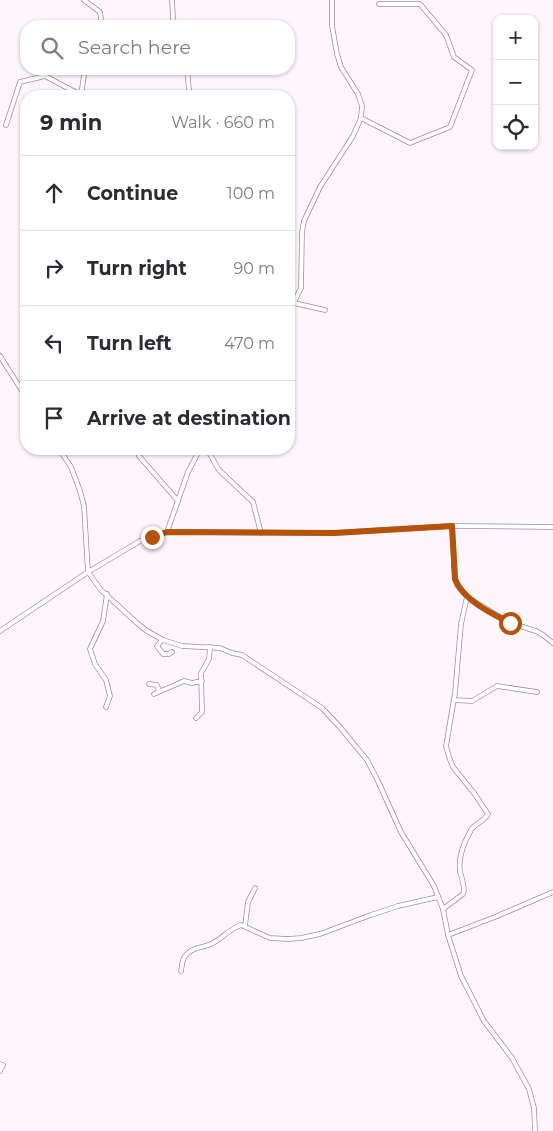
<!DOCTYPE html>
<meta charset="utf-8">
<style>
body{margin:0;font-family:Montserrat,sans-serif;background:#f2f2f3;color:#2b2b33}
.controls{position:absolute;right:15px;top:15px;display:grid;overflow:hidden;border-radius:10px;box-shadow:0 1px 4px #0004}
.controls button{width:45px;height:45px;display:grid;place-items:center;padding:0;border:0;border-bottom:1px solid #e1e1e2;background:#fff;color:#2b2b33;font:25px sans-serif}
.stop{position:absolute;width:15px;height:15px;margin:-11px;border:4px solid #b45309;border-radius:50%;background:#fff}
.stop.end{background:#b45309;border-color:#fff;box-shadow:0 1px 5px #0008}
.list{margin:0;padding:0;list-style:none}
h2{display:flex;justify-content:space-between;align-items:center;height:65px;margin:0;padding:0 20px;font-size:21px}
h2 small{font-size:16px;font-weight:400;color:#7c7c81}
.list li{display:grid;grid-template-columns:32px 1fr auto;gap:15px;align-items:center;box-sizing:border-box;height:75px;padding:0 20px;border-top:1px solid #e1e1e2}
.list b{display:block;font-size:19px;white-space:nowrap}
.list em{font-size:16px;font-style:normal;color:#7c7c81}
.icon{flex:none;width:28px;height:28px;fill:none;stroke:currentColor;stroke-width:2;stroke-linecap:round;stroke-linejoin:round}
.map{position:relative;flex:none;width:553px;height:1131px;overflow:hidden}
.search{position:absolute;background:#fff;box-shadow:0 1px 4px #0004;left:20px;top:20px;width:275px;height:55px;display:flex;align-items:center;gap:12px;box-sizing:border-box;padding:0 18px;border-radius:20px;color:#7c7c81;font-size:19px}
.panel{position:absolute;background:#fff;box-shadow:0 1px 4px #0004;left:20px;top:90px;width:275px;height:365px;border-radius:20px}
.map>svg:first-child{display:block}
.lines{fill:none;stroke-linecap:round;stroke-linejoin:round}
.minor-casing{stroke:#9c8e99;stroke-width:5.5}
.minor{stroke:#fff;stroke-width:4}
.route{stroke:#b45309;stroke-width:6}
</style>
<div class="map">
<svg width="553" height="1131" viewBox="0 0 553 1131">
<rect width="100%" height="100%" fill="#fff6fd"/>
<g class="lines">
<g class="minor-casing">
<g id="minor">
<path d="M84,0l16,12 2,14"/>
<path d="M172,0l1,18 2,8"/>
<path d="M187,69l2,21 -1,6"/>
<path d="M9,116l-3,9 14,-43 25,-6 36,19 4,-26"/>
<path d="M361,118l49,25 40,-16 22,-57 -18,-13 -8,-22 -26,-31h-41"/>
<path d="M294,303l31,7"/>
<path d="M289,312l12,-24 1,-56 2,-11 16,-34 33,-51 8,-18 1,-12 -4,-12 -17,-27 -4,-13 -5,-28v-26"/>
<path d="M0,356l26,41"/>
<path d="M59,449l12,18 9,24 4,15 4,66 52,-31 27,-9 167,1 118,-7 101,1"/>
<path d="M137,449l2,7 39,45"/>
<path d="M207,449l12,21 34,32 8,31"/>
<path d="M452,526l3,53 2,6 10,12 43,26 26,8 7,4 10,8"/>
<path d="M167,532l21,-60 12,-23"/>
<path d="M0,631l88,-59 13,18 36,33 10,8 16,9 19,6 38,2 12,5 10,2 80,53 17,18 28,34 10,19 24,53 33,54 9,23 5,26 13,41 23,45 28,37 17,31 5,19 1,23"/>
<path d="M162,640l-5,6 6,8h6l3,-2"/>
<path d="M149,684l8,1 2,6"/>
<path d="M154,694l30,-13 8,2 10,-2"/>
<path d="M454,700l18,1 25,-15 40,6"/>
<path d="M106,707l4,-11 -4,-16 -11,-16 -5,-15 13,-28 4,-27"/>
<path d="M196,718l6,-6 -1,-39 8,-14 1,-12"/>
<path d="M443,909l20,-15 1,-3c0,-6 -2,-13 -4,-19 -2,-14 4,-30 11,-42 4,-7 13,-8 17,-16l-14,-21 -21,-26 -4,-10 -3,-11 9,-53 6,-69 6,-27"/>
<path d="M245,926l3,-24 7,-14"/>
<path d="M448,935l47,-18 58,-25"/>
<path d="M181,971c1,-5 1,-11 4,-15 7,-9 17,-8 26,-12 11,-5 18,-15 30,-19l29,13 18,1 13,-1 19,-4 51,-19 27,-9 40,-9"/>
<path d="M0,1064l3,1 -3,6"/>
</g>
</g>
<use href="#minor" class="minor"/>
</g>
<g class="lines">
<path class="route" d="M152,537l15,-5 167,1 118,-7 3,53c8,21 36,34 55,44"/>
</g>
</svg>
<div class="controls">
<button>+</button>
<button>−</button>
<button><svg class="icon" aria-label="locate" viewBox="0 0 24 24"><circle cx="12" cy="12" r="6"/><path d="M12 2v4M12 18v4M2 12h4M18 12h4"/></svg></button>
</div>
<div class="stop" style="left:510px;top:623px"></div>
<div class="stop end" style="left:152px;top:537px"></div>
<div class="search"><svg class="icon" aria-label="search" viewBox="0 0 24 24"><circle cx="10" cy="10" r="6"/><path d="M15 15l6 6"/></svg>Search here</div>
<section class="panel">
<h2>9 min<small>Walk · 660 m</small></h2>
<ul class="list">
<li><svg class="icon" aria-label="ahead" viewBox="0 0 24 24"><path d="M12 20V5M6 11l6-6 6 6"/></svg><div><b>Continue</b></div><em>100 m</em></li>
<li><svg class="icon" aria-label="right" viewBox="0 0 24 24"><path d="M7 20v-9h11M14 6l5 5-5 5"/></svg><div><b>Turn right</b></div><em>90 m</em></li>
<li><svg class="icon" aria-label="left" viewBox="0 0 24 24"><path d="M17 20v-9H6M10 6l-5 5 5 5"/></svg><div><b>Turn left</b></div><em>470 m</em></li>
<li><svg class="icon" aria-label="arrive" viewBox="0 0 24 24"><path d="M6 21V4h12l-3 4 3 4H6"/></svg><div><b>Arrive at destination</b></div></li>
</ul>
</section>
</div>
